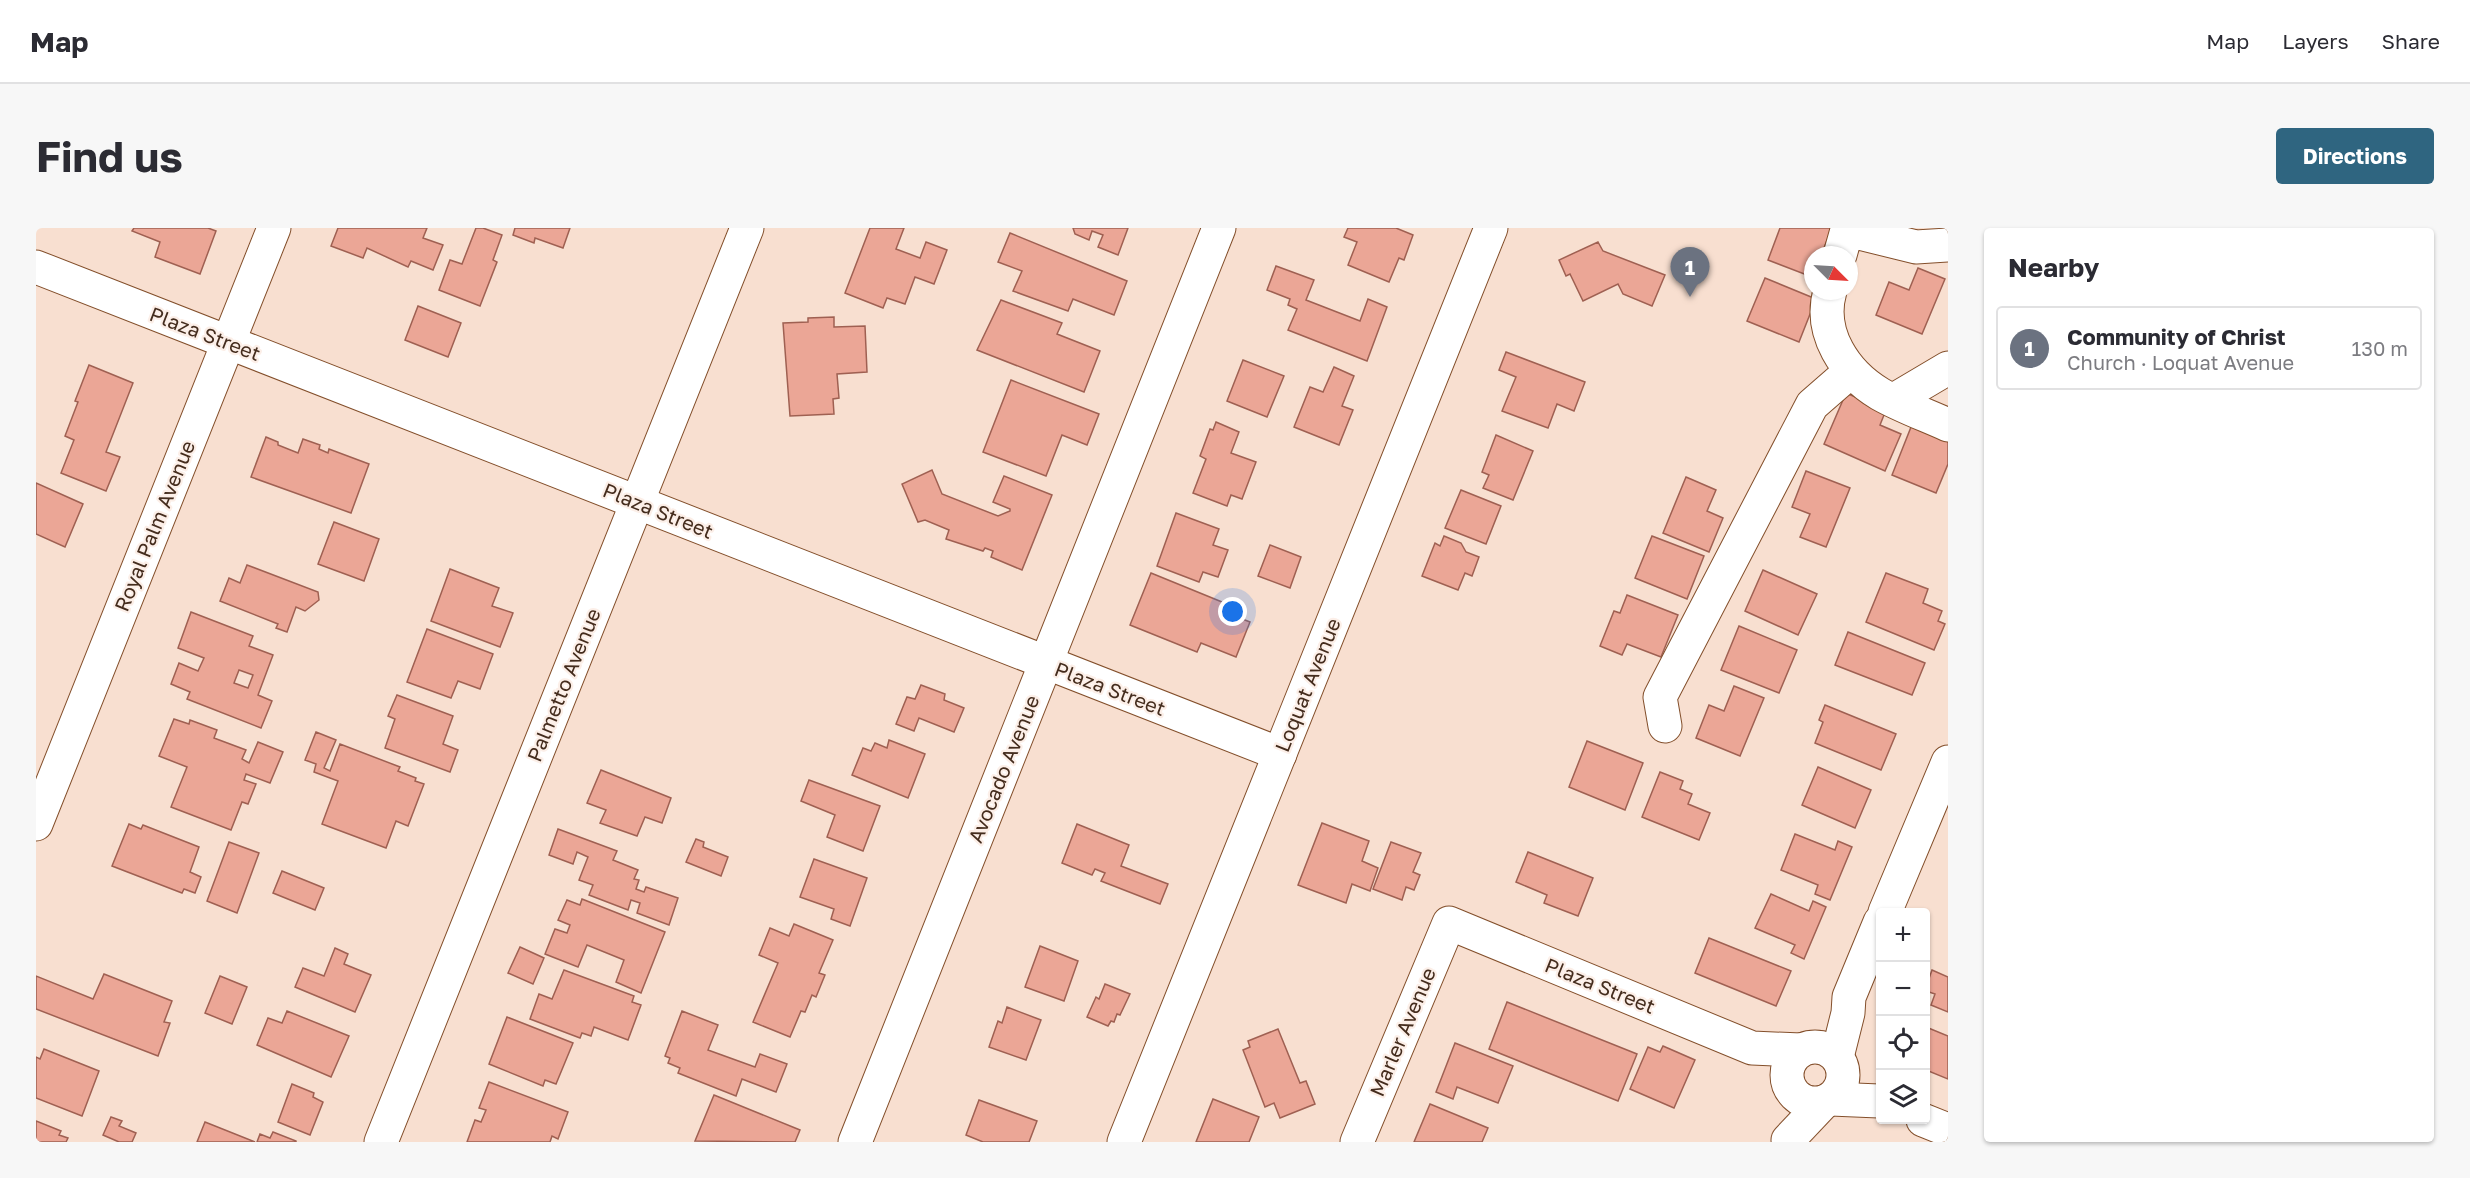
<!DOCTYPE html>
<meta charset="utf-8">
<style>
body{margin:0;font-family:"Golos Text",sans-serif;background:#f7f7f7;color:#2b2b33}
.controls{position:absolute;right:18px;bottom:18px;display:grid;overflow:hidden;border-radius:6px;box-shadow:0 2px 4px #0004}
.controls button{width:54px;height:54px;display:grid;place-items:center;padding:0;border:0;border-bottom:2px solid #e1e1e2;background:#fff;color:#2b2b33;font:30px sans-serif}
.compass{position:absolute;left:1768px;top:18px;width:54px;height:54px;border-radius:50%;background:#fff;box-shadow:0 2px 4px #0004;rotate:114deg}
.you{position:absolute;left:1197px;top:384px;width:21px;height:21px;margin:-15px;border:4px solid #fff;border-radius:50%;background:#1a73e8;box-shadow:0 0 0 9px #1a73e833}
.badge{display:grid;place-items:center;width:39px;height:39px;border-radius:50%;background:#2f6580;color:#fff;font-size:20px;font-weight:700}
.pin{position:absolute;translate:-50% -50px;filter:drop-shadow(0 2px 3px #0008)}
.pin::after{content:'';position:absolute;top:32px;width:21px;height:18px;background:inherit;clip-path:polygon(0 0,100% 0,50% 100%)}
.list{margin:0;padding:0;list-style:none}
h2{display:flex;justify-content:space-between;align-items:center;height:78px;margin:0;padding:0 24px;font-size:26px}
h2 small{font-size:20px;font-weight:400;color:#7c7c81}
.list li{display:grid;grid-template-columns:39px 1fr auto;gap:18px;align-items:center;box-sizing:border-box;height:84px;margin:0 12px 12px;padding:0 12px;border:2px solid #e1e1e2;border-radius:6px}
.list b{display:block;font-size:22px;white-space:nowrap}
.list p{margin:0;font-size:20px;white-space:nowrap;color:#7c7c81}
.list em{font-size:20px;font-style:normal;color:#7c7c81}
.icon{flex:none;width:33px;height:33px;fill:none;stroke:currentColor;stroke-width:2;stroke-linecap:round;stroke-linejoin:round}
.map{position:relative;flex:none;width:1912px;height:914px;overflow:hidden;border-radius:6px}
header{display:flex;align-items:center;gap:36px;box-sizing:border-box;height:84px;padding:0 30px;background:#fff;border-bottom:2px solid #e1e1e2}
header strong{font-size:28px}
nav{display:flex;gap:33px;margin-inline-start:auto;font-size:21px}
.intro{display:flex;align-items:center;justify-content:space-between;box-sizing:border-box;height:144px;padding:0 36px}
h1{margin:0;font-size:42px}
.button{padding:15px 27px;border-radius:6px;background:#2f6580;color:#fff;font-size:21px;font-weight:700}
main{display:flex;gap:36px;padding:0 36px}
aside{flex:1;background:#fff;border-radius:6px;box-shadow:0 2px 4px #0004}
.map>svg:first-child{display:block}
.building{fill:#eba696;stroke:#9f6052;stroke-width:1.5;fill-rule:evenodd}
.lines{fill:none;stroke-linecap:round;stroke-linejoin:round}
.minor-casing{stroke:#834f2b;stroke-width:35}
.minor{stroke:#fff;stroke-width:33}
.labels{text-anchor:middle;stroke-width:4.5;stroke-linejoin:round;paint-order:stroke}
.street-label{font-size:20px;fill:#442c1d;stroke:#fcefe8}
</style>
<header>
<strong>Map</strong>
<nav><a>Map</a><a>Layers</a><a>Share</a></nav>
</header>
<div class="intro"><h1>Find us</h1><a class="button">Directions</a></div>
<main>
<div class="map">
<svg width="1912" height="914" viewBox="0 0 1912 914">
<rect width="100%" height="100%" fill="#f8dfd0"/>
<g class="building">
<path d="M98,0h74l8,3 -16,43 -45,-17 5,-15 -28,-11z"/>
<path d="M302,0h89l-4,10 20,7 -10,25 -22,-9 -3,6 -41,-19 -4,10 -32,-12z"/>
<path d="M440,0h7l19,7 -9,25 4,2 -17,44 -41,-16 11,-30 12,4z"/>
<path d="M479,0h55l-7,20 -28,-10 -1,5 -21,-8z"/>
<path d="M834,0h34l-8,21 24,9 6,-16 21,8 -13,34 -19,-7 -10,27 -18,-6 -4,10 -38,-15z"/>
<path d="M1037,0h55l-10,27 -20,-8 5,-12 -11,-4 -3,9 -14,-6z"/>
<path d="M1312,0h48l17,7 -9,25 -5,-2 -10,24 -41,-17 9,-23 -13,-5z"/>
<path d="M1744,0h52l-11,27h-8l-1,22 -44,-17z"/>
<path d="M974,5l117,48 -13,34 -41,-16 -5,12 -55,-20 9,-20 -24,-9z"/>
<path d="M1562,14l5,9 62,24 -13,31 -29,-12 -5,-10 -35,17 -13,-27 -4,2 -7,-16z"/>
<path d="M1240,38l38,14 -8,20 54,21 8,-22 19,8 -20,54 -79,-31 9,-21 -9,-4 2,-6 -23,-9z"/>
<path d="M1882,40l27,11 -23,55 -46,-19 13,-33 20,8z"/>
<path d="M1729,50l51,21 -17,43 -52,-21z"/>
<path d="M965,72l61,23 -5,11 43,17 -16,41 -107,-42z"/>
<path d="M382,78l43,17 -13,34 -43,-17z"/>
<path d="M798,89v10l31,-1 2,46 -30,2 2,24 -6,1 1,15 -44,2 -7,-93 25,-1v-4z"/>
<path d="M1470,124l79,30 -11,29 -17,-7 -9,24 -46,-17 14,-34 -17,-7z"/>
<path d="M1207,132l41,16 -17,41 -40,-16z"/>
<path d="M53,137l44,18 -27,69 14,5 -14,34 -45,-18 13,-33 -9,-4 13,-34 -3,-1z"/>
<path d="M1298,139l20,9 -12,30 11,4 -14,35 -45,-18 16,-40 13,5z"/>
<path d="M975,152l88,34 -12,31 -25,-10 -16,41 -63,-24z"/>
<path d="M1810,165l40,17 -6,15 21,9 -16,37 -61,-27z"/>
<path d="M1180,194l23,10 -8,21 25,9 -14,37 -11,-4 -4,11 -34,-13 13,-34 -6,-3 10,-27 3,1z"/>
<path d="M1877,194l35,14v28l-12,29 -44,-18z"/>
<path d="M1460,207l37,16 -20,49 -30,-12 6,-13 -7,-3z"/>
<path d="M230,209l12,5v3l20,8 5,-14 17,6 -1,4 9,4 1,-4 40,15 -18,49 -100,-36z"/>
<path d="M896,242l10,24 56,22 12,-5v-2l-17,-7 11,-26 48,19 -30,75 -31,-13 2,-6 -8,-3 -2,3 -37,-12 3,-9 -24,-10 -7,2 -16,-38z"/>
<path d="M1770,243l44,17 -24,59 -26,-10 10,-23 -18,-7z"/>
<path d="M1650,249l30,13 -9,21 16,7 -14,34 -46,-19z"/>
<path d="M0,255l47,21 -18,43 -29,-13z"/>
<path d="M1425,262l40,16 -15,38 -41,-16z"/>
<path d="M1140,285l43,16 -6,16 15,5 -10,27 -15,-5 -4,10 -42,-16z"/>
<path d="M298,294l45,17 -15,42 -46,-17z"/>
<path d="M1408,308l17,7 5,9 13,5 -7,19 -7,-3 -7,17 -36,-14 13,-33 5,3z"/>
<path d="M1616,308l52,20 -17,43 -52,-21z"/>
<path d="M1234,317l31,12 -11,31 -32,-12z"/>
<path d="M211,337l71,27 1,8 -14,11 -9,-4 -9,25 -11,-4 2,-4 -58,-23 9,-23 11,5z"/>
<path d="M414,341l49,19 -7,18 21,7 -13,34 -69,-26z"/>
<path d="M1727,342l54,24 -19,41 -53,-24z"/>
<path d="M1115,345l71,29 -3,8 31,12 -14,35 -35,-14 -4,9 -67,-27z"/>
<path d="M1850,345l42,16 -5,14 19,8 -4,10 7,3 -11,26 -68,-28z"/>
<path d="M1591,367l51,20 -17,42 -34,-13 -5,11 -22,-9 14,-35 6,2z"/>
<path d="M155,384l62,24 -4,10 24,9 -15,40 14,6 -11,27 -74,-29 3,-7 -19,-8 8,-21 19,8 6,-13 -26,-10zM203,442l14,5 -5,13 -14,-5z"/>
<path d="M1703,398l58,24 -18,43 -58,-23z"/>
<path d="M391,401l66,25 -13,35 -22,-8 -7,17 -44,-16z"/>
<path d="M1812,404l77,31 -13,32 -77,-30z"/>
<path d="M885,457l24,9 -1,6 20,8 -10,24 -35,-14 -5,13 -18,-7 11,-27 8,2z"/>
<path d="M1698,458l30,12 -24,58 -44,-18 13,-33 15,6z"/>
<path d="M361,467l56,21 -10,28 15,6 -8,22 -65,-24 10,-29 -7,-3z"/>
<path d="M1789,477l71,29 -15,36 -66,-27 8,-21 -4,-2z"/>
<path d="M138,491l15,5 1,-4 27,10 -3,8 32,12 -4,9 7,4 9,-21 25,10 -13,31 -24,-9 -2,6 12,4 -8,20 -6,-2 -11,28 -60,-23 16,-40 -28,-11z"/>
<path d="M280,504l20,8 -12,28 6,3 10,-27 60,23 -2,4 18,7 -1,3 9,3 -16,42 -12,-5 -10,27 -64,-24 16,-43 -24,-9 2,-8 -11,-4z"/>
<path d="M853,512l36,14 -17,44 -56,-23 11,-27 8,3 4,-8 12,5z"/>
<path d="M1551,513l56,22 -18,47 -56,-23z"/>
<path d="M1782,539l53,23 -16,38 -53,-23z"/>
<path d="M565,542l70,28 -9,25 -17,-6 -8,19 -37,-13 6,-13 -19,-7z"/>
<path d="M1624,544l23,9 -3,8 12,5 -4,10 22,9 -11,27 -57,-23z"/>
<path d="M773,552l71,26 -17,45 -36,-14 8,-22 -34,-14z"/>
<path d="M1286,595l47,18 -7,20 16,7 -8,23 -18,-7 -6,19 -48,-18z"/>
<path d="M93,596l12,5 2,-4 56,22 -9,25 11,5 -6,16 -11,-4 -2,4 -70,-27z"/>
<path d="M1041,596l52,21 -8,21 47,18 -8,20 -59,-23 4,-8 -10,-4 -3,6 -30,-12z"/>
<path d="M522,601l59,22 -4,9 25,10 -4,9 5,1 -3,9 8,3 2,-5 32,11 -9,27 -32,-12 3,-10 -9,-3 -3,10 -39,-15 4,-10 -14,-5 9,-23 -11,-5 -4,12 -24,-9z"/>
<path d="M1759,606l40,16 3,-9 14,6 -22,53 -15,-6 3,-9 -37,-15z"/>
<path d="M660,611l8,3 -1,5 25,10 -7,19 -35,-14z"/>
<path d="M193,614l30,11 -22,60 -30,-12z"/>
<path d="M1355,614l30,11 -8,19 7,3 -6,15 -8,-3 -4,13 -29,-11z"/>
<path d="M1492,624l65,26 -15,38 -34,-13 3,-8 -31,-13z"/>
<path d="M778,631l53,19 -17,48 -19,-7 3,-10 -34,-12z"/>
<path d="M246,643l42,17 -9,22 -42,-17z"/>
<path d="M1735,666l38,17 4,-10 13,6 -22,52 -13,-6 4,-8 -40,-17z"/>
<path d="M546,671l83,33 -24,61 -25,-11 8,-22 -37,-15 -9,22 -33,-13 10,-25 12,4 3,-8 -12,-5 9,-20 13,5z"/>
<path d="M758,696l39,16 -14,33 6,2 -9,22 -4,-2 -7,17 -4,-1 -11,26 -37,-15 25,-59 -19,-8 11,-27 19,8z"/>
<path d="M1673,710l82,33 -15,35 -81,-33z"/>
<path d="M1004,718l38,15 -14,40 -39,-14z"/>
<path d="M484,719l24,11 -11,26 -25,-11z"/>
<path d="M299,720l13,6 -4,10 27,11 -16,37 -60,-25 8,-19 21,8z"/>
<path d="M528,742l70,26 -2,6 9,3 -13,35 -34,-13 -3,9 -9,-3 -2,5 -50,-19 9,-25 13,5z"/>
<path d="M1896,742l16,7v35l-17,-7 4,-11 -9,-3v-4z"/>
<path d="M68,746l68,27 -8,21 6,1 -12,33 -122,-47v-33l57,23z"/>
<path d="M184,748l27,11 -15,37 -27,-11z"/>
<path d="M1069,756l25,10 -10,21 -3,-1 -3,8 -3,-1 -3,5 -21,-9 9,-20 3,2z"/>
<path d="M1471,774l130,52 -19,47 -129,-52z"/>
<path d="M971,779l34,13 -15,40 -37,-13 9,-26 4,2z"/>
<path d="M251,783l62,25 -18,41 -74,-32 11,-27 14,5z"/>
<path d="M646,783l36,14 -10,25 47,17 5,-13 27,10 -11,28 -34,-13 -6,17 -58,-23 2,-5 -12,-5 2,-5 -5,-2z"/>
<path d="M471,789l66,26 -17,41 -11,-4 -2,6 -54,-22z"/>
<path d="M1890,799l22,9v43l-22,-9z"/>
<path d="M1242,801l22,54 6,-2 9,23 -35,14 -6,-15 -9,4 -22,-57 7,-3 -2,-6z"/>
<path d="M1419,815l58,23 -15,37 -41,-16 -4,12 -17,-7z"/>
<path d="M1627,818l32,14 -21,48 -44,-19 18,-42 12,5z"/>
<path d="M8,821l55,22 -17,45 -46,-18v-41l4,2z"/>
<path d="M453,854l79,30 -10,27 -6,-3 -2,6h-83l8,-22 6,2 5,-12 -7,-2z"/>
<path d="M256,856l22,9 -1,4 10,5 -13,33 -32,-13z"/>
<path d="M678,867l86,35 -5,12 -100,-1z"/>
<path d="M1177,871l46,18 -10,25h-53z"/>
<path d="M943,872l58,21 -8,21h-46l-17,-7z"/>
<path d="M1394,876l58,24 -6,14h-68z"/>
<path d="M75,889l11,4 -3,5 17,7 -4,9h-13l-16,-7z"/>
<path d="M0,893l25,10 -2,4 9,3 -2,4h-30z"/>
<path d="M169,894l50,20h-58z"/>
<path d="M237,904l23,9v1h-39l3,-8 10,4z"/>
</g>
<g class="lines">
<g class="minor-casing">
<g id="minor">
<path d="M1804,27l7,-25 69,17 32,-2"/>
<path d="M0,39l1244,487"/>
<path d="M1794,63c-12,42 15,82 50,103 21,12 46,21 68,31"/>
<path d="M1858,172l54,-32"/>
<path d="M1629,498l-5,-29 152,-292 39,-34"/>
<path d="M0,596l238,-596"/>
<path d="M1849,684l63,-150"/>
<circle cx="1779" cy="847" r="28"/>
<path d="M1801,829l11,-44 1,-16 31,-75"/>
<path d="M1795,871l48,2"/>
<path d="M1887,892l25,10"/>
<path d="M1752,912l36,-38"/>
<path d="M345,914l366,-914"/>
<path d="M819,914l364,-914"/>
<path d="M1088,914l367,-914"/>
<path d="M1321,914l92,-219 303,125 49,2"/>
</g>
</g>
<use href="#minor" class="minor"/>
</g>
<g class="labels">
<g class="street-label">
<text transform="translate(169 106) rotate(21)" y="7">Plaza Street</text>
<text transform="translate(622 283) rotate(22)" y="7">Plaza Street</text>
<text transform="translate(119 298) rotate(-68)" y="7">Royal Palm Avenue</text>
<text transform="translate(528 457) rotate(-68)" y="7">Palmetto Avenue</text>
<text transform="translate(1272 457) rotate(-68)" y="7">Loquat Avenue</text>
<text transform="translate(1074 461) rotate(21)" y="7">Plaza Street</text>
<text transform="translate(968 541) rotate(-68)" y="7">Avocado Avenue</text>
<text transform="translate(1564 758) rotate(22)" y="7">Plaza Street</text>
<text transform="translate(1367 804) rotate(-67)" y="7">Marler Avenue</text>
</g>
</g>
</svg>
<div class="controls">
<button>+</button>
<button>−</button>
<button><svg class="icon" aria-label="locate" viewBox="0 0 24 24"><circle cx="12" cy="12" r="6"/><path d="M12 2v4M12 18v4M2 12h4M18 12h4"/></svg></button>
<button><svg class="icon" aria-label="layers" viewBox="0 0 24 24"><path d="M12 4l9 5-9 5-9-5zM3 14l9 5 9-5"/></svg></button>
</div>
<svg class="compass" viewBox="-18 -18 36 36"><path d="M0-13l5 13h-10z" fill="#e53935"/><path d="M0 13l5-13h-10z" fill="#7c7c81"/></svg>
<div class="you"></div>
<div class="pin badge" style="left:1654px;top:69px;background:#6b7280">1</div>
</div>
<aside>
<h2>Nearby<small></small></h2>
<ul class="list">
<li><span class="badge" style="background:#6b7280">1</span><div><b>Community of Christ</b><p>Church · Loquat Avenue</p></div><em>130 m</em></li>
</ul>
</aside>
</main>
